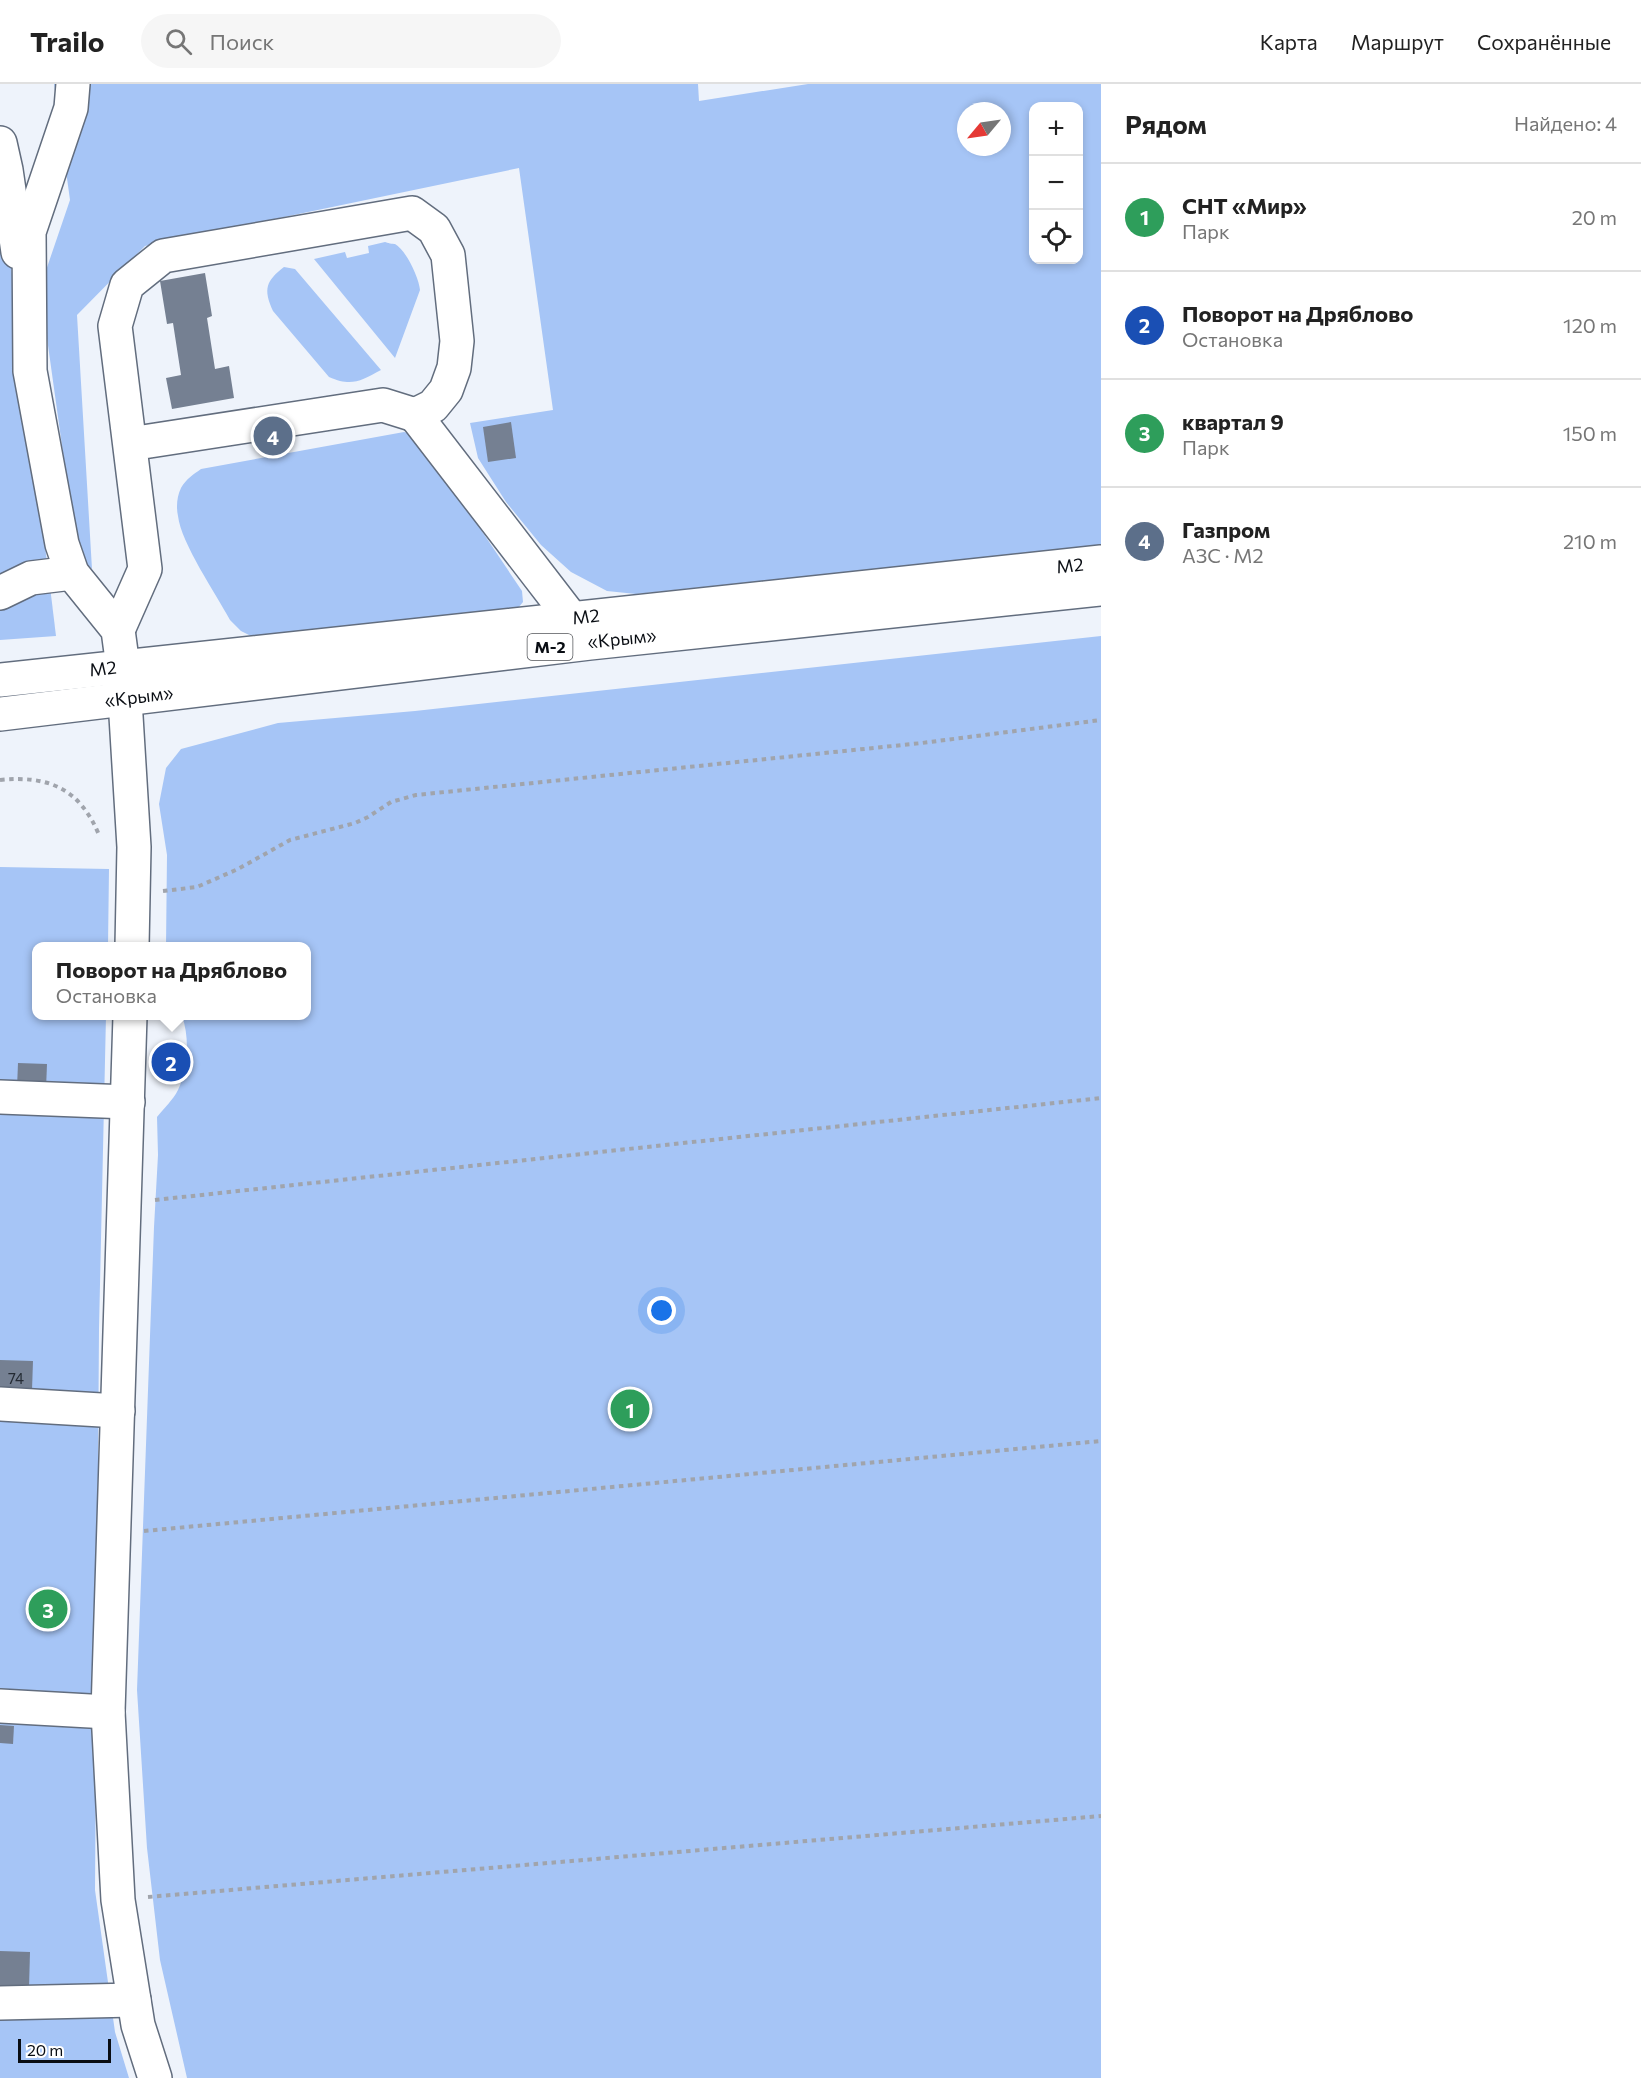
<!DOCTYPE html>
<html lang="ru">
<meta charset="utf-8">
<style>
body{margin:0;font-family:Commissioner,sans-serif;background:#f6f6f6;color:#222}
.controls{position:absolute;right:18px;top:18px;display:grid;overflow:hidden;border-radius:12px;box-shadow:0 3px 9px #0003}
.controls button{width:54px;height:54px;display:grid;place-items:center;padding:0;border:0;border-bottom:2px solid #e0e0e0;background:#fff;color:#222;font:30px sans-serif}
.compass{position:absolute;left:957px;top:18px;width:54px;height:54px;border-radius:50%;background:#fff;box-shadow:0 3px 9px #0003;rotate:241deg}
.scale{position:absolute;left:18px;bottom:15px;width:93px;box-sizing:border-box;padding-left:6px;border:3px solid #090d13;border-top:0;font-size:16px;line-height:21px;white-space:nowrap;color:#090d13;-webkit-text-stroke:4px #fff;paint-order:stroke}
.you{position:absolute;left:662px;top:1227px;width:21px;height:21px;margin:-15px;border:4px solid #fff;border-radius:50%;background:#1a73e8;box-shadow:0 0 0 9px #1a73e833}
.badge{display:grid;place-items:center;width:39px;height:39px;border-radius:50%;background:#b45309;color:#fff;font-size:20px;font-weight:700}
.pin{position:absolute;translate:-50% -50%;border:3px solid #fff;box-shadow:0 2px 6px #0006}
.popup{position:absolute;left:32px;top:858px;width:279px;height:78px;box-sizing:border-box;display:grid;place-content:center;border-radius:12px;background:#fff;filter:drop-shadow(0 2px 4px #0005);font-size:20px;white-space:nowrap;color:#767676}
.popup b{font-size:22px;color:#222}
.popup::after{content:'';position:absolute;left:50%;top:100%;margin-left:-12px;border:12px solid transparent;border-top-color:#fff}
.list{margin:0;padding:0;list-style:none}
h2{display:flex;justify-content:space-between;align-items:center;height:78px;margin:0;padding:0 24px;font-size:26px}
h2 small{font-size:20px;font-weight:400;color:#767676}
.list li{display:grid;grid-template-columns:39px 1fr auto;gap:18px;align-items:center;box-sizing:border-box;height:108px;padding:0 24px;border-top:2px solid #e0e0e0}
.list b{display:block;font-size:22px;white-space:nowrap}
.list p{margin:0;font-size:20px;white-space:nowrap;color:#767676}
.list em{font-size:20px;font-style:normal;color:#767676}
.icon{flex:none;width:33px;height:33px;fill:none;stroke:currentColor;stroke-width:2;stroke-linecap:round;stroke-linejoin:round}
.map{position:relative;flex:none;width:1101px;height:1994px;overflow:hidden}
header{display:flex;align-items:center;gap:36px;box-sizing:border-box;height:84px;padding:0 30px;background:#fff;border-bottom:2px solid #e0e0e0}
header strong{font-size:28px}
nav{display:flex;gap:33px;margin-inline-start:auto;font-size:21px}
.search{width:420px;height:54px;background:#f6f6f6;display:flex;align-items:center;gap:15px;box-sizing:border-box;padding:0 21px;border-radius:33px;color:#767676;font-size:22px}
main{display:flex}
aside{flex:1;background:#fff}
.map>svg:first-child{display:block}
.green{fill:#a6c5f6;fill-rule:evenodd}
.building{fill:#758092}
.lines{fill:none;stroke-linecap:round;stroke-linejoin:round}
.minor-casing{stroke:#626d7e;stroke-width:36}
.highway-casing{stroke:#626d7e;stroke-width:36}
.path{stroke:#a0a4ac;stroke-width:4;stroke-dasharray:4.5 4.5;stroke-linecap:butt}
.minor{stroke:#fff;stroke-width:33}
.highway{stroke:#fff;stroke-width:33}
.labels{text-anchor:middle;stroke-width:4.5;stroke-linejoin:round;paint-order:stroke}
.number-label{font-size:15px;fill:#242a33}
.shield{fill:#fff;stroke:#53565a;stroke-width:1.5}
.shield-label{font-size:16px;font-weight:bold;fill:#090d13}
.street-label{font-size:18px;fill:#090d13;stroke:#fff}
</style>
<header>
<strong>Trailo</strong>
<div class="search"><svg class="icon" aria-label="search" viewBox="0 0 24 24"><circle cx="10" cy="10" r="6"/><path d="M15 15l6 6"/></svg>Поиск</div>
<nav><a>Карта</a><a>Маршрут</a><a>Сохранённые</a></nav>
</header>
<main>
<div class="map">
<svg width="1101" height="1994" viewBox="0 0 1101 1994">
<rect width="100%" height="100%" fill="#eef3fb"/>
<g class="green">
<path d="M54,0h644l1,17 109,-17h293v462l-465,48 -29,-3 -36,-19 -30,-27 -35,-43 -28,-44 -8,-35 83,-13 -34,-242 -374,78 -68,69 15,254 -15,-16 -37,-265 30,-88zM1034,22h44v154h-44zM966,27h36v36h-36z"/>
<path d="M0,118l7,31 49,403 -56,4z"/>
<path d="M385,158c2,1 8,2 10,2 11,6 24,34 25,46l-25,68 -81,-99 31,-7 2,6 22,-5 -1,-7z"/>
<path d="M284,183l11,2 86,101c-21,11 -29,17 -52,7l-56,-66c-10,-22 -7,-30 11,-44z"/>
<path d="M404,348l11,3 9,10 98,146 1,11 -5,6 -263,30 -14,-7 -11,-11c-14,-26 -49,-77 -52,-104 -2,-9 -1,-20 3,-28 5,-9 13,-14 20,-19z"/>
<path d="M1101,552v1442h-914l-27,-118 -13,-112 -10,-158 17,-463 4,-72 -1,-38c7,-9 16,-17 21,-27 10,-21 12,-52 4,-74h124v-70h-140l1,-91 -8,-51 7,-36 15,-19 97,-26 137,-12z"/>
<path d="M0,783l109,2 -1,77h-72v70h70l-7,313 -4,561 20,142 14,46h-129z"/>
</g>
<g class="building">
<path d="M205,189l7,43 -5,2 8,51 14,-3 5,32 -62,11 -6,-31 15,-3 -8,-52 -6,1 -7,-43z"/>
<path d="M511,338l5,36 -28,4 -5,-35z"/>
<path d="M18,979l29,1 -1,25 -29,-1z"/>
<path d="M0,1276l33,1 -1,29 -32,-1z"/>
<path d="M0,1641l14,1 -1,18 -13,-1z"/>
<path d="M0,1867l30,1 -1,36 -29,-1z"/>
</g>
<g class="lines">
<g class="minor-casing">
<g id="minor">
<path d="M73,0l-2,24 -42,124 1,139 32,173 10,29 46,57 5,37 11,180 -2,99"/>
<path d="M0,59l6,27 12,82"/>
<path d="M415,331l157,204"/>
<path d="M0,509l31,-15 41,-5"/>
<path d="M118,546l27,-61 -30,-243 12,-41 36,-29 249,-43 22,16 14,26 9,86 -3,27 -8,22 -13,16 -18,9 -32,-10 -253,39"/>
<path d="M130,932l-22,696 10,188 20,125 17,53"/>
<path d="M0,1013l128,5"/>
<path d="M0,1320l118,7"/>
<path d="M0,1622l108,6"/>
<path d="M0,1919l134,-3"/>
</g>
</g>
<g class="highway-casing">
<g id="highway">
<path d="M0,596l1101,-118"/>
<path d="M0,630l590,-71 511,-54"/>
</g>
</g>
<g class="path">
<path d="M0,696c49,-5 80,9 99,55"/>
<path d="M163,807l34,-4 41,-18 52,-29 65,-17 13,-6 23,-15 25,-7 506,-52 179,-23"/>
<path d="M155,1116l946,-102"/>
<path d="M144,1447l957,-90"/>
<path d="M148,1813l953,-81"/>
</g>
<use href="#minor" class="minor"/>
<use href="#highway" class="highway"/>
</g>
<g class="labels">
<g class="number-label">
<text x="16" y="1300">74</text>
</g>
<rect class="shield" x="527.5" y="550" width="45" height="26" rx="4.5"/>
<g class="shield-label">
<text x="550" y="569">М-2</text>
</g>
<g class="street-label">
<text transform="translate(1070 482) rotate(-6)" y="6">М2</text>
<text transform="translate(586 533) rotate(-6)" y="6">М2</text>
<text transform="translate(622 555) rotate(-6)" y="6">«Крым»</text>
<text transform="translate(103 585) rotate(-6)" y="6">М2</text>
<text transform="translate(139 613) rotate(-7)" y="6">«Крым»</text>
</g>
</g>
</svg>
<div class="controls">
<button>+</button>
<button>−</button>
<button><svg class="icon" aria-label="locate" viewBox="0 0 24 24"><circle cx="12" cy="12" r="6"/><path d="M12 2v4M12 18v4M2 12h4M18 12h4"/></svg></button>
</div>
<svg class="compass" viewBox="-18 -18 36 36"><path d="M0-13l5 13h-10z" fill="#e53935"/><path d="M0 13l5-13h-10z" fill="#767676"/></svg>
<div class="scale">20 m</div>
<div class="you"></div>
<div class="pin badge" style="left:630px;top:1325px;background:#2e9e5b">1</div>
<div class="pin badge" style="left:171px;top:978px;background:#1a4fb4">2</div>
<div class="popup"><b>Поворот на Дряблово</b>Остановка</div>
<div class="pin badge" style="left:48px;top:1525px;background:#2e9e5b">3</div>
<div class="pin badge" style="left:273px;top:352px;background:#5c6f8a">4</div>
</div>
<aside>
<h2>Рядом<small>Найдено: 4</small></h2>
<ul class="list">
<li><span class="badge" style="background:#2e9e5b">1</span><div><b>СНТ «Мир»</b><p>Парк</p></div><em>20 m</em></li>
<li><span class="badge" style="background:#1a4fb4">2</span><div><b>Поворот на Дряблово</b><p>Остановка</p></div><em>120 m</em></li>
<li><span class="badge" style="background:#2e9e5b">3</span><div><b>квартал 9</b><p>Парк</p></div><em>150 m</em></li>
<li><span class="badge" style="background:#5c6f8a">4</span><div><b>Газпром</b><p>АЗС · М2</p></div><em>210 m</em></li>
</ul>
</aside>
</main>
